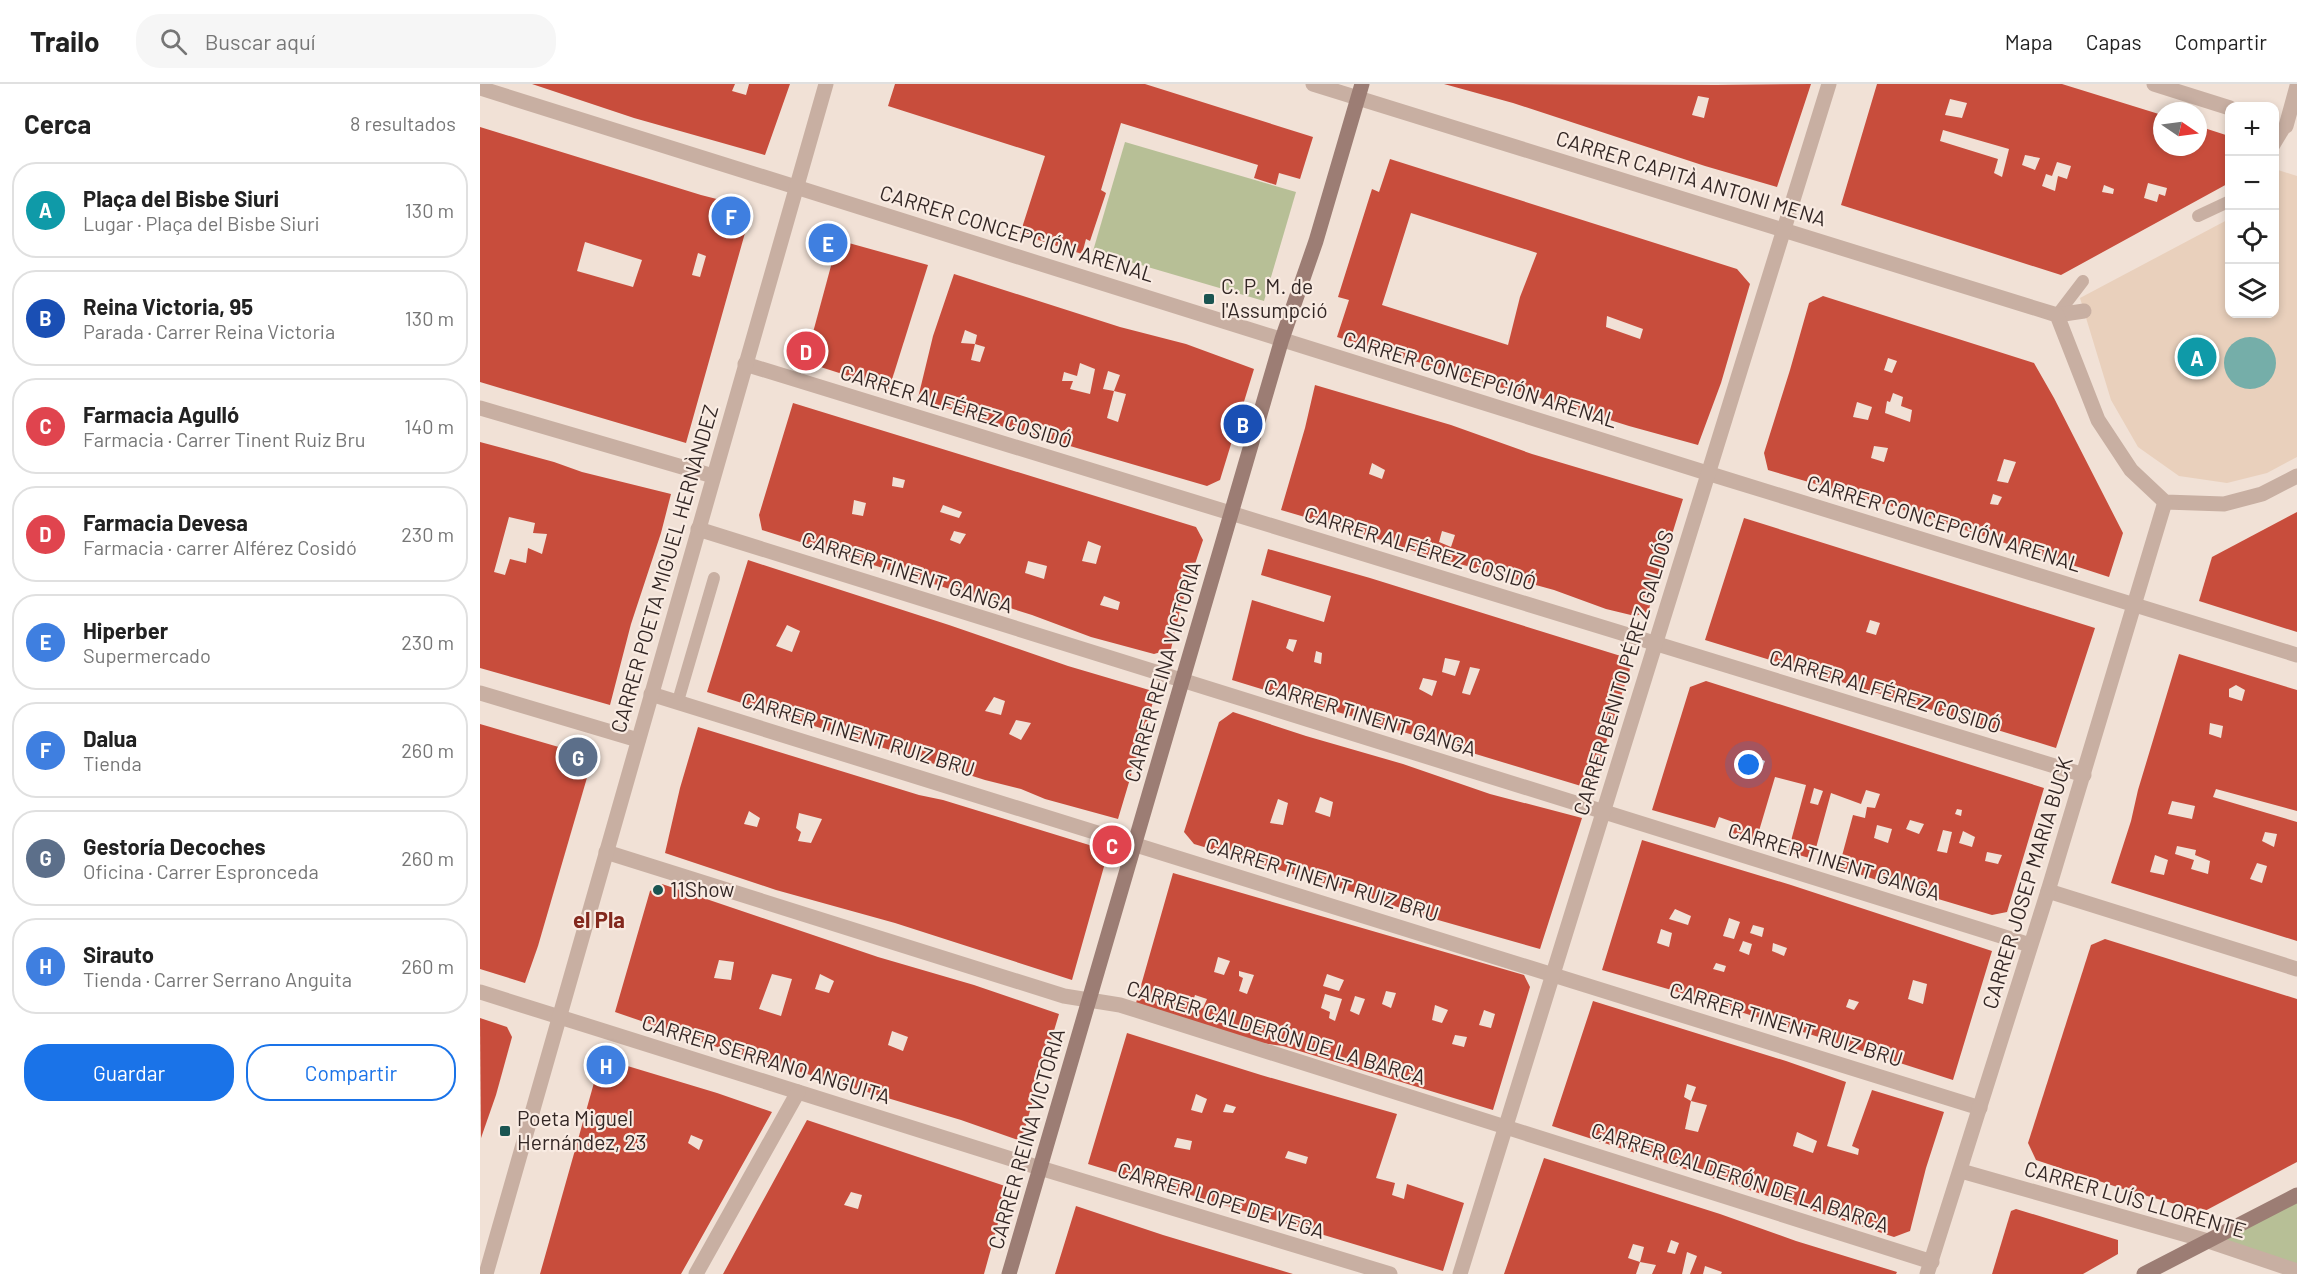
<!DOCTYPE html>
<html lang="es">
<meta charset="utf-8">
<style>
body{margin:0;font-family:Barlow,sans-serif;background:#f6f6f6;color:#222}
.controls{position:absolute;right:18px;top:18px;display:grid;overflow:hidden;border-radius:12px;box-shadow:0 3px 9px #0003}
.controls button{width:54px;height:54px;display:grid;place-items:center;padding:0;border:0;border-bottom:2px solid #e0e0e0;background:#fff;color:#222;font:30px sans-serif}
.compass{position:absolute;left:1673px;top:18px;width:54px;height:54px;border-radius:50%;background:#fff;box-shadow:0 3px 9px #0003;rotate:103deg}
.you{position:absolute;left:1269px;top:681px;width:21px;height:21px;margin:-15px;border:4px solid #fff;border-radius:50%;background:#1a73e8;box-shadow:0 0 0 9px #1a73e833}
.badge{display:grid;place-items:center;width:39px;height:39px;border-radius:50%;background:#1a73e8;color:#fff;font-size:20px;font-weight:700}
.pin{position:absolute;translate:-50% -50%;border:3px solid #fff;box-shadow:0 2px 6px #0006}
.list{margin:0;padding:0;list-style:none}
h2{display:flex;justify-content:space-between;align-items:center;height:78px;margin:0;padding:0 24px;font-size:26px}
h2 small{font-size:20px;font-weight:400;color:#767676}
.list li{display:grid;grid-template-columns:39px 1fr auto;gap:18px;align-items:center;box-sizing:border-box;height:96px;margin:0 12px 12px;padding:0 12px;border:2px solid #e0e0e0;border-radius:24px}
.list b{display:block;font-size:22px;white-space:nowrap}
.list p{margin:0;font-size:20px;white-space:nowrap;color:#767676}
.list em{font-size:20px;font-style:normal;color:#767676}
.actions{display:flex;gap:12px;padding:18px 24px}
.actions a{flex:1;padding:14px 0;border:2px solid #1a73e8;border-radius:24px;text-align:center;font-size:21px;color:#1a73e8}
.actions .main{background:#1a73e8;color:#fff}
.icon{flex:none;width:33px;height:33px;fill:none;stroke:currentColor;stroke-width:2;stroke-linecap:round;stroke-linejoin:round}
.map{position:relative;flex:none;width:1817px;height:1190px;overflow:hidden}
header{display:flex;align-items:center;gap:36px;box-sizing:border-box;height:84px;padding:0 30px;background:#fff;border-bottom:2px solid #e0e0e0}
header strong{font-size:28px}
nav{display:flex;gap:33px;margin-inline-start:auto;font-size:21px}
.search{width:420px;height:54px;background:#f6f6f6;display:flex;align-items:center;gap:15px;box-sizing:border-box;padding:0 21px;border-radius:24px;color:#767676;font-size:22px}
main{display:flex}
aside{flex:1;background:#fff}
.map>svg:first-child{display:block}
.green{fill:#b7bf96}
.plaza{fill:#e9d0bc}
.water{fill:#75aea9}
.building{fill:#c84d3c;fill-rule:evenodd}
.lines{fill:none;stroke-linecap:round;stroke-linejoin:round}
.service{stroke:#c8afa2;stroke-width:12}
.pedestrian{stroke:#c8afa2;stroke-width:15}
.minor{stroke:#c8afa2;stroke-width:15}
.tertiary{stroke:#c8afa2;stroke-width:15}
.secondary{stroke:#9c7d74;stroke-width:15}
.poi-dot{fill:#1a5451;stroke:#f9ebe2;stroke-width:2}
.labels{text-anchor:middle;stroke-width:4.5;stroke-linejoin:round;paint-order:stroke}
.street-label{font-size:21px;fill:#332725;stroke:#f9ebe2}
.poi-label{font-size:21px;fill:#332725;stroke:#f9ebe2;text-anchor:start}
.neighbourhood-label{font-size:22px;font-weight:bold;fill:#83281d;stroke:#f9ebe2}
</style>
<header>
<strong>Trailo</strong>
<div class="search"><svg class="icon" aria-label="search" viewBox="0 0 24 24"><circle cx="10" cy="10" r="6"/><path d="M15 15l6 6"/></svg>Buscar aquí</div>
<nav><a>Mapa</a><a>Capas</a><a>Compartir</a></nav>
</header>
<main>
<aside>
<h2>Cerca<small>8 resultados</small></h2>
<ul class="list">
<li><span class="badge" style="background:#0f9aa8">A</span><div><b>Plaça del Bisbe Siuri</b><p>Lugar · Plaça del Bisbe Siuri</p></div><em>130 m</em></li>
<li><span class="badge" style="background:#1a4fb4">B</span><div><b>Reina Victoria, 95</b><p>Parada · Carrer Reina Victoria</p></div><em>130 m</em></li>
<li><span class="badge" style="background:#e0444e">C</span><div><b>Farmacia Agulló</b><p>Farmacia · Carrer Tinent Ruiz Bru</p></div><em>140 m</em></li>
<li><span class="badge" style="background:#e0444e">D</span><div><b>Farmacia Devesa</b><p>Farmacia · carrer Alférez Cosidó</p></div><em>230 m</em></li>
<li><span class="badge" style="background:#3f7fe0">E</span><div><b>Hiperber</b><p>Supermercado</p></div><em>230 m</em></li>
<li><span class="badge" style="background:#3f7fe0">F</span><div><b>Dalua</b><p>Tienda</p></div><em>260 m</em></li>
<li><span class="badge" style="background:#5c6f8a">G</span><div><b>Gestoría Decoches</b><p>Oficina · Carrer Espronceda</p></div><em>260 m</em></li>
<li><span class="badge" style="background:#3f7fe0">H</span><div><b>Sirauto</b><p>Tienda · Carrer Serrano Anguita</p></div><em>260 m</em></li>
</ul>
<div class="actions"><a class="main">Guardar</a><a>Compartir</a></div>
</aside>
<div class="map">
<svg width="1817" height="1190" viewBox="0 0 1817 1190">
<rect width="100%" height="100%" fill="#f1e1d6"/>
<g class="green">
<path d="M645,58l171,50 -32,109 -171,-50z"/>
<path d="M1817,1111v76l-89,-30z"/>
</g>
<path class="plaza" d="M1795,85l22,7v281l-30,16 -40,10 -48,-7 -41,-29 -27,-47 -31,-102 149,-79 1,95h44z"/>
<circle class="water" cx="1770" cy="279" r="26"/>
<g class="building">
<path d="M52,0h203l-3,7 14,4 3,-11h41l-25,71 -131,-37z"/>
<path d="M415,0h250l168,53 -13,42 -21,-6 -3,12 -22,-7 4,-13 -137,-42 -20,67 5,3 -16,48 -4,-2 -4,15 -62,-20 25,-78 -157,-50z"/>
<path d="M964,0l273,1 94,-1 -34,103 -72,-21 -192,-63zM1218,12l11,2 -5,20 -12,-3z"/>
<path d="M1397,0h185l100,31v32h36v-21l31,10v47l-168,92 -220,-70zM1470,15l17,4 -5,15 -17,-3zM1463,46l66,19 -7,28 -8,-4 4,-14 -58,-18zM1545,71l15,3 -5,12 -13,-5zM1577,78l14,4 -4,13 -9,-3 -3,15 -13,-5 4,-12 6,2zM1668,99l19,5 -2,8 -6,-2 -2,8 -13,-4zM1624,101l10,4 -1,5 -11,-2z"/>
<path d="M0,43l221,68 51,13 -66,235 -206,-61zM105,158l57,18 -9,27 -56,-16zM218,169l8,3 -6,21 -8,-2z"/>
<path d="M910,75l347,110 13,15 -29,99 -23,62 -69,-19 -105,-33 -29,-7 -158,-49 12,-37 -11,-3 34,-108 7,3zM931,129l126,40 -17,44 -12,48 -126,-40zM1127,232l36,13 -3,10 -34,-12z"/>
<path d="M358,156l90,25 -39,124 -84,-27z"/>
<path d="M474,190l166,53 66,17 68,25 -34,111 -13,6 -216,-63 -73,-25 15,-62zM485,246l12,5 -2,9 10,3 -5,15 -9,-2 4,-16 -14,-1zM600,279l15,6 -5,25 -20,-5 3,-8h-11l2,-9 13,4zM628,287l12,4 -6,16 12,3 -8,28 -11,-4 7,-27 -11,-2z"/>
<path d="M1343,212l211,67 20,35 69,135 -14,44 -212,-69 -129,-38 -4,-17 26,-83 19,-67zM1408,274l9,3 -5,12 -8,-3zM1413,309l10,4 -2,9 11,4 -2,12 -25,-9 2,-12 3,1zM1377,318l15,5 -4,13 -15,-3zM1394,362l14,2 -4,14 -13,-4zM1524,375l12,3 -8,21 -11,-2zM1513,410l9,3 -4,8 -8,-1z"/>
<path d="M835,301l136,40 81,29 151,45 -35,113 -13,4 -29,-7 -52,-19 -134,-37 -54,-18 -85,-25 24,-82zM892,379l13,7 -3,9 -13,-5zM962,447l13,4 -4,12 -12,-5z"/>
<path d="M313,319l403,124 7,13 -22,66 -10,43 -17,5 -63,-17 -59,-22 -270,-85 -3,-15zM413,393l12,3 -2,8 -11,-2zM374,416l12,3 -3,13 -11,-2zM463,421l19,7 -3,6 -19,-6zM474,447l12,3 -6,10 -10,-4zM608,457l13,5 -5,18 -14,-3zM548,477l19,5 -3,13 -19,-6zM624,512l16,6 -2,8 -18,-5z"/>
<path d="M0,358l74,20 28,10 89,22 -10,39 -30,91 -21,81 -130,-37zM29,433l26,6 -2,10 14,1 -5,20 -14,-6 -2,15 -16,-4 -5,16 -11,-3z"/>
<path d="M1817,428v120l-98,-31 13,-44z"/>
<path d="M1264,434l351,110 -39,120 -351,-108zM1390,536l10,3 -4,12 -10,-3z"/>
<path d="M788,465l102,29 254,79 6,12 -36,111 -13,6 -349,-106 20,-80 72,22 7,-26 -70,-21zM809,555l8,1 -4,12 -7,-4zM836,567l6,2 -1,11 -7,-2zM965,574l15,3 -5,15 -13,-4zM990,583l10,2 -10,26 -8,-2zM943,594l14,3 -5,15 -13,-7z"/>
<path d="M268,476l201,65 119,41 88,26 -38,127 -73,-20 -24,-10 -36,-9 -278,-88zM307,541l13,6 -8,21 -16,-6zM514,613l11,4 -4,14 -16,-4zM536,636l15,3 -10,17 -12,-6z"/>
<path d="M1699,570l118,36v121l-81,-22 -3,8 84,25v119l-186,-58 20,-62 7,-31zM1756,601l9,5 -3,11 -13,-4v-8zM1730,639l13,3 -2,12 -12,-4zM1692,717l23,5 -3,13 -24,-5zM1785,748l12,2 -3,13 -12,-6zM1697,762l19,4 -1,5 15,6 -2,13 -17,-5 3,-9 -19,-6zM1675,771l13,5 -4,15 -14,-3zM1777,779l10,3 -5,17 -12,-4z"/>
<path d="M1226,597l338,107 -37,124 -15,3 -101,-30 -52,-18 14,-52 12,3 2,-11 8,1 5,-14 -14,-4 -5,14 -30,-11 -18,66 -25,-7 18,-67 -31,-8 -19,64 -26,-9 3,-10 -14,-5 -4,11 -63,-18 38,-123zM1273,672l12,5 -4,11 -12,-3zM1334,704l9,3 -5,14 -8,-2zM1477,725l5,1 -1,6 -6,-2zM1430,736l14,4 -5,10 -13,-5zM1397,741l15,4 -4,14 -14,-5zM1463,746l9,2 -5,21 -10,-2zM1483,747l12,6 -3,10 -13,-4zM1507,768l15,3 -4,9 -13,-3z"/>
<path d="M753,628l73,24 97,28 87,30 92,24 -42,131 -116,-33 -71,-24 -159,-48 -10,-12 35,-110zM840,713l13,5 -3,15 -15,-5zM798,715l10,4 -5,22 -13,-2z"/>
<path d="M0,640l113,33 -55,189 -13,37 -45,-14z"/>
<path d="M218,643l221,68 24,5 156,48 6,15 -33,117 -177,-57 -119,-33 -111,-37 15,-65zM269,727l11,7 -3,9 -13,-3zM319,729l23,6 -11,24 -13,-2 3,-9 -5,-4z"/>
<path d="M1162,756l149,45 201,66 -39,129 -278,-89 -73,-21zM1195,825l16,7 -3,9 -19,-6zM1249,834l11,4 -6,17 -11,-3zM1273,841l11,3 -2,9 -12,-4zM1181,845l11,4 -3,14 -12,-4zM1263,857l9,3 -3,11 -10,-4zM1293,859l14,5 -3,8 -12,-5zM1236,879l10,3 -2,6 -11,-3zM1433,896l14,4 -4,20 -15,-5zM1369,915l10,3 -5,8 -8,-3z"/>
<path d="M693,789l351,102 6,12 -37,123 -210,-64 -29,-4 -118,-39zM738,873l12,4 -6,14 -10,-3zM759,887l15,4 -7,19 -8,-3 4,-13 -4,-2zM847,890l17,6 -5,11 -16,-5zM906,907l10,2 -5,15 -9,-4zM845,910l17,5 -7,22 -6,-3 1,-6 -9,-4zM715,911l12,4 -4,9 -11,-4zM875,912l10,3 -6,16 -9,-4zM955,921l13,5 -6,13 -10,-3zM1004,926l11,4 -4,14 -12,-3zM975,951l12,2 -3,10 -12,-3z"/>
<path d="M182,800l216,73 96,28 85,29 -38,127 -60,-21 -241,-72 -105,-36 35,-121zM239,876l15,2 -3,18 -17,-2zM292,890l20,5 -11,37 -22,-7zM340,890l14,7 -5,12 -14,-4zM412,947l16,6 -5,14 -15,-6z"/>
<path d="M1625,855l192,60v163l-94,50 -80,-23 -87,-29 -8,-17 63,-198z"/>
<path d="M1113,917l193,60 60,21 -19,64 31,9 1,-6 -7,-3 20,-56 72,22 -18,56 -16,63 -16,6 -342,-111zM1207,1000l9,3 -5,14 16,4 -9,27 -13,-3 6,-28 -7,-4zM1317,1048l20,9 -4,12 -20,-7z"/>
<path d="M0,934l27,9 5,10 -16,58 -15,43z"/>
<path d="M647,949l134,42 136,39 -21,64 19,5 -3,12 12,4 3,-15 57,19 -21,68 -355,-107zM716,1010l11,5 -5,14 -11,-3zM746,1020l10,3 -3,6 -10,-1zM697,1054l15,3 -2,9 -16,-3zM808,1067l20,6 -2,7 -21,-6z"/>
<path d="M121,974l116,35 55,19 -91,162h-141zM211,1051l12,5 -4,10 -11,-7z"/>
<path d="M327,1036l201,67 -24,87h-261zM371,1108l11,3 -4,14 -14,-4z"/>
<path d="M1064,1074l176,56 76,27 101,31 -1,2h-175l1,-2 -17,-6 -2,8h-13l7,-18 -10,-4 -5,22h-30l4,-9 -16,-3 4,-15 -11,-3 -5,14 12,4 -4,12h-132zM1191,1156l8,3 -4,11 -8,-2z"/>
<path d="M596,1122l87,29 130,39h-238z"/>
<path d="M1536,1125l102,31v14l-35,20h-91l19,-63z"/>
</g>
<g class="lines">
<g class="service">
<path d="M1794,62l12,-20"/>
<path d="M1718,132l32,-15"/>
<path d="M1577,231l26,-34"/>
<path d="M198,617l36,-123"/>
</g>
<path class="pedestrian" d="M1577,231l27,-4"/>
<g class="minor">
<path d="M833,0l744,231 41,105 33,50 34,32 59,2 38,-10 35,-18"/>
<path d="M1674,0l76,24"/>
<path d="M0,4l1227,385 590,182"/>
<path d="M1806,42l11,-40"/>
<path d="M265,280l1339,411"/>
<path d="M0,324l233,68"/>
<path d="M218,445l1332,416"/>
<path d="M0,609l158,47"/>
<path d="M171,610l1329,414"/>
<path d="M126,768l458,144 56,9 812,257"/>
<path d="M1568,807l249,78"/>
<path d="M0,908l560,176 350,106"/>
<path d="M1481,1087l247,70 89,30"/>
<path d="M216,1190l102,-182"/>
<path d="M980,1190l369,-1190"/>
<path d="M1447,1190l121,-383 117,-389"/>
</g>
<path class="tertiary" d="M6,1190l340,-1190"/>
<g class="secondary">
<path d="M529,1190l273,-935 34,-98 46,-157"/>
<path d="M1664,1190l153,-79"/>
</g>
</g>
<g class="poi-dot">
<rect x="723" y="209" width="12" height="12" rx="3"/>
<circle cx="178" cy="806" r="6"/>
<rect x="19" y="1041" width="12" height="12" rx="3"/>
</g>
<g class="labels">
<g class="street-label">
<text transform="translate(1211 95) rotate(17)" y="7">CARRER CAPITÀ ANTONI MENA</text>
<text transform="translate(537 150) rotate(17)" y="7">CARRER CONCEPCIÓN ARENAL</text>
<text transform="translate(1000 296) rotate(17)" y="7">CARRER CONCEPCIÓN ARENAL</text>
<text transform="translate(476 323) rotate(17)" y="7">CARRER ALFÉREZ COSIDÓ</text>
<text transform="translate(1464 440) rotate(17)" y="7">CARRER CONCEPCIÓN ARENAL</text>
<text transform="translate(940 465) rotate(17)" y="7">CARRER ALFÉREZ COSIDÓ</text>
<text transform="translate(185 485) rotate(-74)" y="7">CARRER POETA MIGUEL HERNÀNDEZ</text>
<text transform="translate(427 489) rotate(18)" y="7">CARRER TINENT GANGA</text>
<text transform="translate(683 588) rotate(-74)" y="7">CARRER REINA VICTORIA</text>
<text transform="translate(1144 589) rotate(-73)" y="7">CARRER BENITO PÉREZ GALDÓS</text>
<text transform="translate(1405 608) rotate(17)" y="7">CARRER ALFÉREZ COSIDÓ</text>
<text transform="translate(890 634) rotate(17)" y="7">CARRER TINENT GANGA</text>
<text transform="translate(378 651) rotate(17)" y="7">CARRER TINENT RUIZ BRU</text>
<text transform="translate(1354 778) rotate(17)" y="7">CARRER TINENT GANGA</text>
<text transform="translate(842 796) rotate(17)" y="7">CARRER TINENT RUIZ BRU</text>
<text transform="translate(1548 799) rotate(-73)" y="7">CARRER JOSEP MARIA BUCK</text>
<text transform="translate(1306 941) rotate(17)" y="7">CARRER TINENT RUIZ BRU</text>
<text transform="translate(796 949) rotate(17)" y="7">CARRER CALDERÓN DE LA BARCA</text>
<text transform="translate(286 976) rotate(17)" y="7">CARRER SERRANO ANGUITA</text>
<text transform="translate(547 1055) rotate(-74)" y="7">CARRER REINA VICTORIA</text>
<text transform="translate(1260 1094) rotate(18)" y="7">CARRER CALDERÓN DE LA BARCA</text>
<text transform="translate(1655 1116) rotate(16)" y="7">CARRER LUÍS LLORENTE</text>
<text transform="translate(741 1117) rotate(17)" y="7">CARRER LOPE DE VEGA</text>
</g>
<g class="poi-label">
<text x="741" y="210">C. P. M. de<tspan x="741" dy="24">l'Assumpció</tspan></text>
<text x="190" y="813">11Show</text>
<text x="37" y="1042">Poeta Miguel<tspan x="37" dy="24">Hernández, 23</tspan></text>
</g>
<g class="neighbourhood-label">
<text x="119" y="844">el Pla</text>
</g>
</g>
</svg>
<div class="controls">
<button>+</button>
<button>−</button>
<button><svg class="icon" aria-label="locate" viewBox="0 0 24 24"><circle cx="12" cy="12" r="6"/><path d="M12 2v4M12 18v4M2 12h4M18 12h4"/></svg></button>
<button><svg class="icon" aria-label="layers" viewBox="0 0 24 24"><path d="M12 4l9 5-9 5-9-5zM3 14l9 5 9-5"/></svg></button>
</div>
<svg class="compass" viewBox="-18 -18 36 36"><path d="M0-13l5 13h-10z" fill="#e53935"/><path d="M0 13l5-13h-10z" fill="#767676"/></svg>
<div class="you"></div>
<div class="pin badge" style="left:1717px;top:273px;background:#0f9aa8">A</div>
<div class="pin badge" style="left:763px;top:340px;background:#1a4fb4">B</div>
<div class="pin badge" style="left:632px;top:761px;background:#e0444e">C</div>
<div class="pin badge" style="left:326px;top:267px;background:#e0444e">D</div>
<div class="pin badge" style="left:348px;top:159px;background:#3f7fe0">E</div>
<div class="pin badge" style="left:251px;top:132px;background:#3f7fe0">F</div>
<div class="pin badge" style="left:98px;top:673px;background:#5c6f8a">G</div>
<div class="pin badge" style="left:126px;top:981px;background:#3f7fe0">H</div>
</div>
</main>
